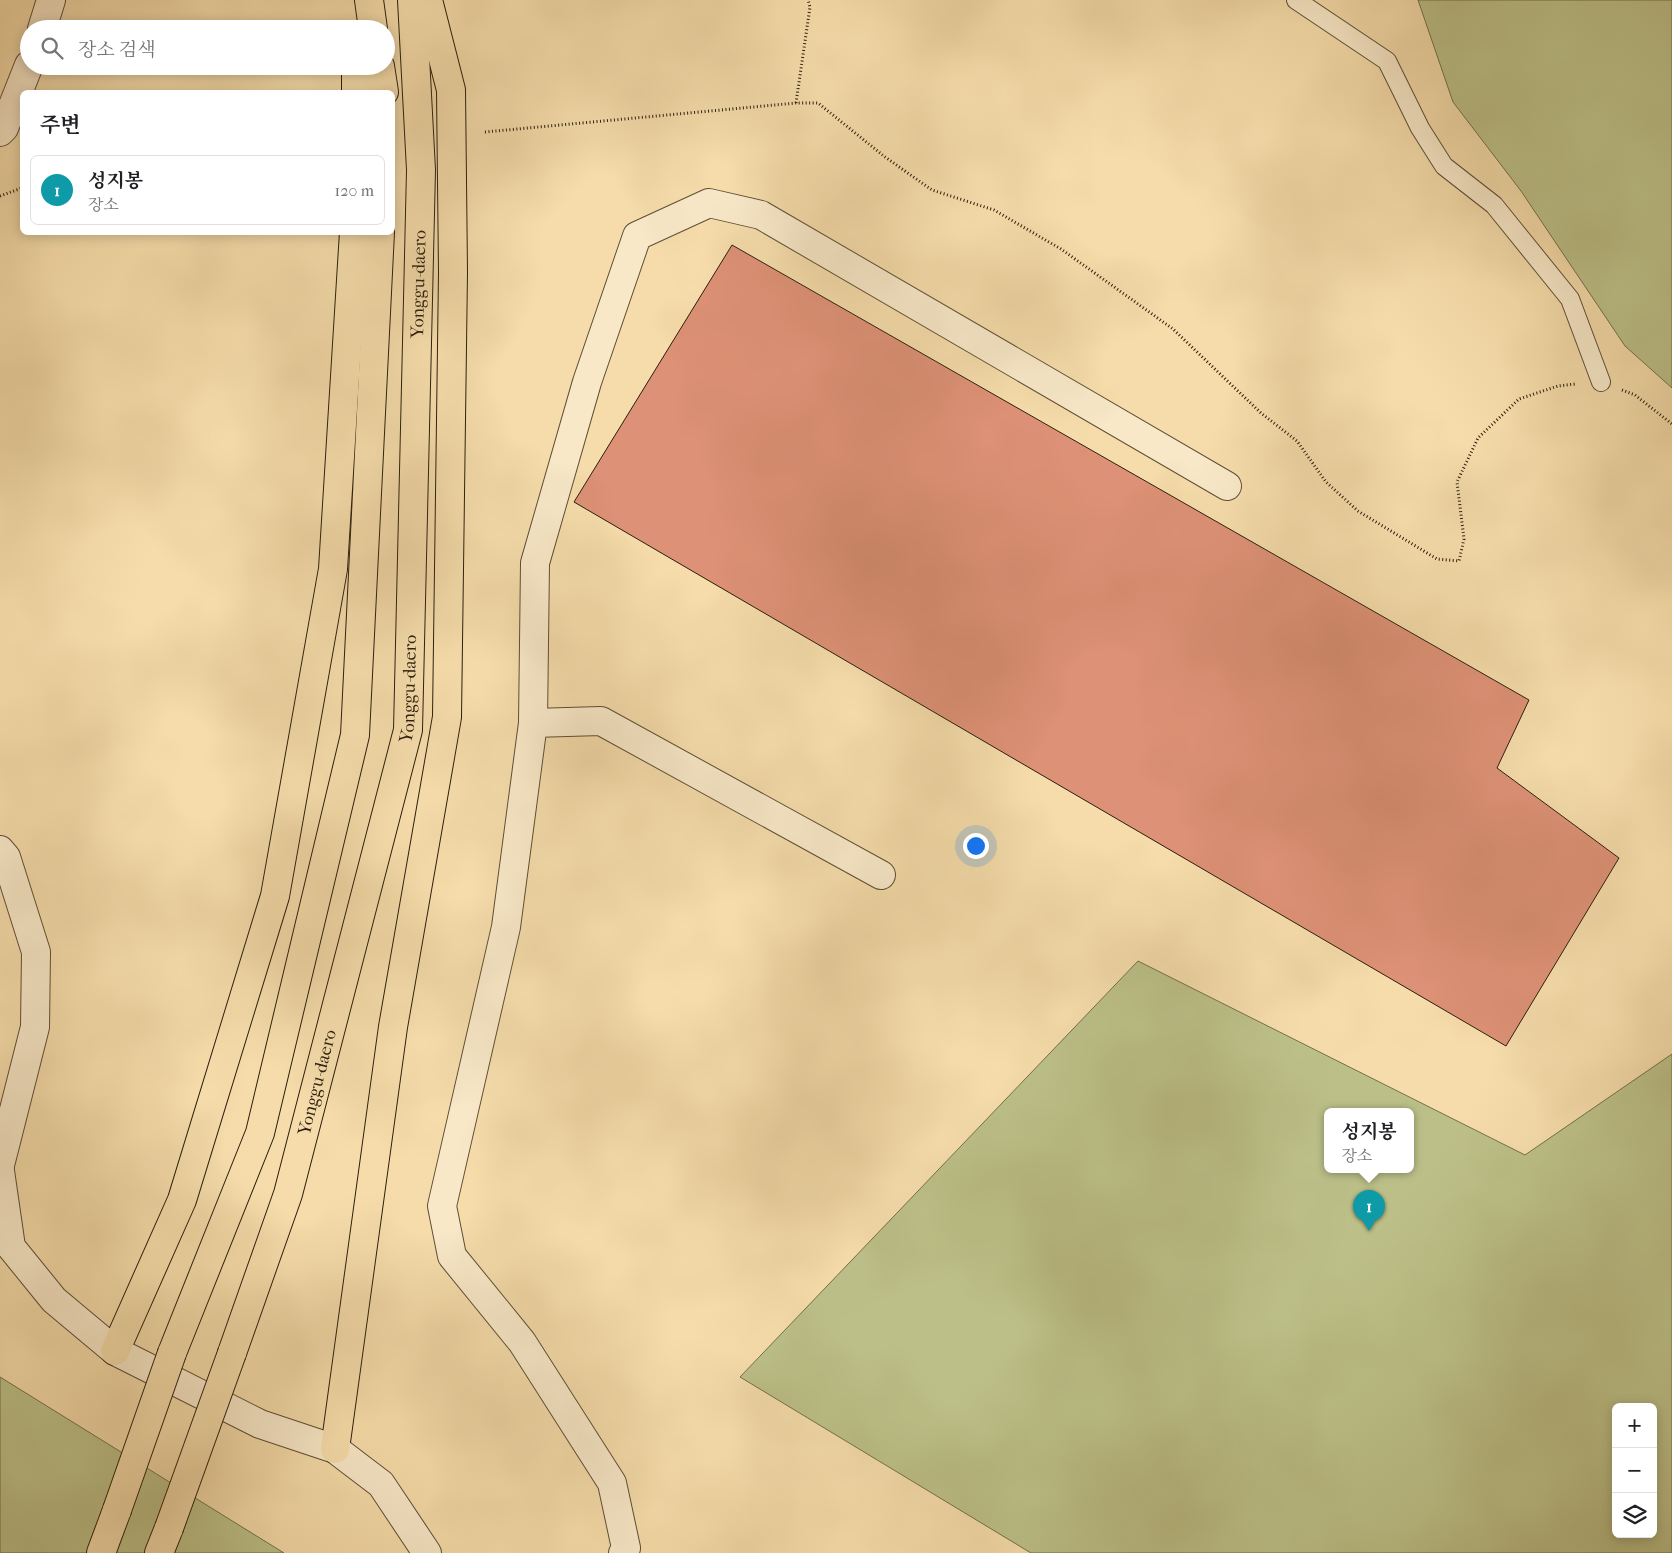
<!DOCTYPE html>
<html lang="ko">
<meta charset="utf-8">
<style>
body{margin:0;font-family:"IM FELL French Canon","Noto Serif KR",serif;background:#f2f2f2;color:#202124}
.controls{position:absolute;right:15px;bottom:15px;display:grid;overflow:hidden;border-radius:8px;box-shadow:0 2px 12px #0003}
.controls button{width:45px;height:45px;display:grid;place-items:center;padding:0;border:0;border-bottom:1px solid #e0e0e0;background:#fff;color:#202124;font:25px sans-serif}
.you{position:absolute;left:975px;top:845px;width:18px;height:18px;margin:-12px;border:4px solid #fff;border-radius:50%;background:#1a73e8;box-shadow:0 0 0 8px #1a73e833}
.badge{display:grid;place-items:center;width:32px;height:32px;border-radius:50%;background:#8f2418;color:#fff;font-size:16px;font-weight:700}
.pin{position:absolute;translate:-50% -41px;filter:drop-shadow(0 1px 2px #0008)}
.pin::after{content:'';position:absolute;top:26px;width:18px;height:15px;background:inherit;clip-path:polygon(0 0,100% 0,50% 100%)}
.popup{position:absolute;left:1324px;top:1108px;width:90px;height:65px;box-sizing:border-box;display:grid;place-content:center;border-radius:8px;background:#fff;filter:drop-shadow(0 1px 4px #0005);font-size:16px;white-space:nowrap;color:#757577}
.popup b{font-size:19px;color:#202124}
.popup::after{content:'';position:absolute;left:50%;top:100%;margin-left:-10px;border:10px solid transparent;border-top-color:#fff}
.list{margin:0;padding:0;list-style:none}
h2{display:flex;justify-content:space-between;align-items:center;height:65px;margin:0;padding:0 20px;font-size:21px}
h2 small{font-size:16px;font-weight:400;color:#757577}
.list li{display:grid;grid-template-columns:32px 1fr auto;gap:15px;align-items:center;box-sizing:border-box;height:70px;margin:0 10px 10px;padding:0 10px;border:1px solid #e0e0e0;border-radius:8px}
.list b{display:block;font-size:19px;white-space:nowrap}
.list p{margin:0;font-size:16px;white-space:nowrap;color:#757577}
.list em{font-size:16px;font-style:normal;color:#757577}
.icon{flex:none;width:28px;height:28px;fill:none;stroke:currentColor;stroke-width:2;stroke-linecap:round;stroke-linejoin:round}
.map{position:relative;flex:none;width:1672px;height:1553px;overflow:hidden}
.search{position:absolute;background:#fff;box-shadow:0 2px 12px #0003;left:20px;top:20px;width:375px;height:55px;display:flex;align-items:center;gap:12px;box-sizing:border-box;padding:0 18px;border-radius:28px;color:#757577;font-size:19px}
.panel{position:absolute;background:#fff;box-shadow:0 2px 12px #0003;left:20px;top:90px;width:375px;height:145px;border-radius:8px}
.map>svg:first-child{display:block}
.green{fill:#bcc088;stroke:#746f4c;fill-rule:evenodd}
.building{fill:#dd9176;stroke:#2b1e0f}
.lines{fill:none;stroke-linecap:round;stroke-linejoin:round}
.service-casing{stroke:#5e4e36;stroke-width:20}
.minor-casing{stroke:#5e4e36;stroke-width:30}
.trunk-casing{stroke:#2b1e0f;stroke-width:30}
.path{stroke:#2b1e0f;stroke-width:3;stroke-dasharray:1 2.5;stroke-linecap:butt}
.service{stroke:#f8e8c8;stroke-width:18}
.minor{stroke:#f8e8c8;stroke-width:28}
.trunk{stroke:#f5dcaa;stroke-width:28}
.trunk-bridge-casing{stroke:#2b1e0f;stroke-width:30;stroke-linecap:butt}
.trunk-bridge{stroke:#f5dcaa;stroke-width:28}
.labels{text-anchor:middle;stroke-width:4;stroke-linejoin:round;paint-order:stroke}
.street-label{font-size:18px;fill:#2b1e0f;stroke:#f8e8c8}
</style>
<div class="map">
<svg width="1672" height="1553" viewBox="0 0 1672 1553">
<rect width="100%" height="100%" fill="#f5dcaa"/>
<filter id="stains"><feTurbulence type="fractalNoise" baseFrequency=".004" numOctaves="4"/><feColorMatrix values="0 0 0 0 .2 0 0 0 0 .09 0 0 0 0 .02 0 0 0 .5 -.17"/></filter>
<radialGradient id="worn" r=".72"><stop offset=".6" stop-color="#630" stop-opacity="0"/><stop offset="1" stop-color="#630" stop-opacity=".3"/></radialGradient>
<g class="green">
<path d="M1418,0h254v388l-47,-42 -104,-155 -68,-89z"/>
<path d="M1138,961l387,194 147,-101v499h-641l-291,-176zM1328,1112h82v58h-82zM1616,1407h37v127h-37z"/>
<path d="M0,1377l284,176h-284z"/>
</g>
<path class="building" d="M732,245l797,455 -32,68 122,90 -113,188 -932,-544z"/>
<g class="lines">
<g class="service-casing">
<path id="service" d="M1296,0l91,61 33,67 24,38 50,39 76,94 31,83"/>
</g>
<g class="minor-casing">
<g id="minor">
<path d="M42,29l9,-29"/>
<path d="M0,132l4,-4 25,-63"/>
<path d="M533,723l68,-2 280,154"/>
<path d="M0,850l6,7 30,95 -1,75 -35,138"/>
<path d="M0,1171l11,76 43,53 61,51 145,73 75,25 46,35 46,69"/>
<path d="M623,1553l3,-5 -14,-65 -90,-141 -70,-86 -10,-50 64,-279 27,-204 2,-160 52,-181 50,-146 72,-33 52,12 466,271"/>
</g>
</g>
<g class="trunk-casing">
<g id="trunk">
<path d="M369,0l4,29"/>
<path d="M356,66v26"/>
<path d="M380,66l4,26"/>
<path d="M115,1351l67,-151 93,-304 58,-327 21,-337"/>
<path d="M172,1353l88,-220 95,-398 25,-503"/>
<path id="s1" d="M232,1353l56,-159 120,-464 13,-560 -9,-170"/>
<path d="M335,1449l58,-422 54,-310 6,-445 -2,-182 -23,-90"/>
<path d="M101,1553l16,-43"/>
<path d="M159,1553l10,-25"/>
</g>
</g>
<g class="path">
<path d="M796,103l14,-96 -2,-7"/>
<path d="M485,132l311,-29h22l67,54 47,33 62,20 67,39 112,80 88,84 36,28 29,41 32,29 79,48 22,2 5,-22 -7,-57 21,-44 41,-39 39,-13 17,-2"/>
<path d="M0,196l22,-8"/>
<path d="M1622,390l13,5 37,29"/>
</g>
<use href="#service" class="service"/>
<use href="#minor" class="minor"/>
<use href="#trunk" class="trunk"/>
<g class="trunk-bridge-casing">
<g id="trunk-bridge">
<path d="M117,1510l55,-157"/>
<path d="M169,1528l63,-175"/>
</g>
</g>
<use href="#trunk-bridge" class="trunk-bridge"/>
</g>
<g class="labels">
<g class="street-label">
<text dy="6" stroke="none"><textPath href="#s1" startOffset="1094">Yonggu-daero</textPath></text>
<text dy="6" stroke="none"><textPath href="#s1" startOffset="689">Yonggu-daero</textPath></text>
<text dy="6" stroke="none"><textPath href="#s1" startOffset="284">Yonggu-daero</textPath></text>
</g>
</g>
<rect width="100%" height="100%" filter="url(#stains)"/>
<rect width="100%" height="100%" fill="url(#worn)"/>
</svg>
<div class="controls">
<button>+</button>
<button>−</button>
<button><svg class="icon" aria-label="layers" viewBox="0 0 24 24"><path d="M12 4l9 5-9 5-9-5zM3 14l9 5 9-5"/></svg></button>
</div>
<div class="you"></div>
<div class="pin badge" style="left:1369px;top:1231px;background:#0f9aa8">1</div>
<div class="popup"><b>성지봉</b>장소</div>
<div class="search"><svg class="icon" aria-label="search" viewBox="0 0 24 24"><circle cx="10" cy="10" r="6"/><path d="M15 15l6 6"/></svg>장소 검색</div>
<section class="panel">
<h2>주변<small></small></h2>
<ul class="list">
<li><span class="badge" style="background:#0f9aa8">1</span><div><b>성지봉</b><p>장소</p></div><em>120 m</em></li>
</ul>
</section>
</div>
